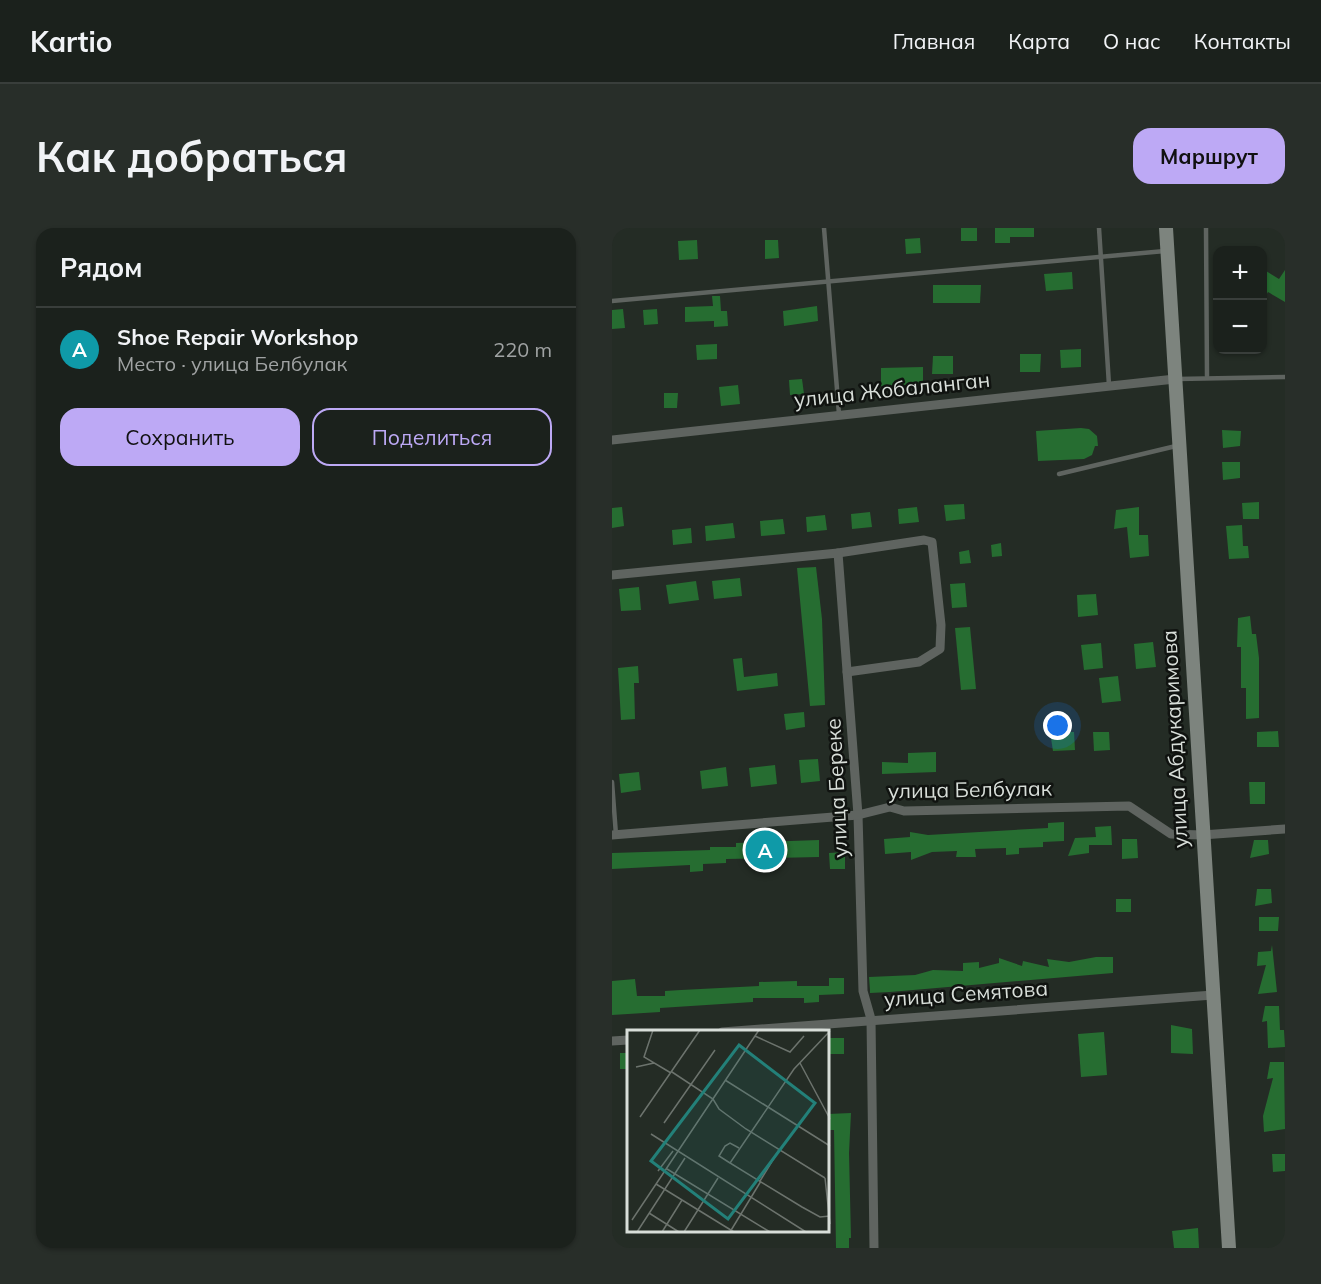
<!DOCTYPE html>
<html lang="ru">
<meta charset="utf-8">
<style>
body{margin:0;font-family:Mulish,sans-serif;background:#282e29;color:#f1f3f6}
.controls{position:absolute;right:18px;top:18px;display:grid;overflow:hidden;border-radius:12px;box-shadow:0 2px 4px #0004}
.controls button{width:54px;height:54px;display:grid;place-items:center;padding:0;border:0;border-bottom:2px solid #393e3b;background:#1b211c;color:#f1f3f6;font:30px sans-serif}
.you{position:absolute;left:446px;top:498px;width:21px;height:21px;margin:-15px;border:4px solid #fff;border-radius:50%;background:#1a73e8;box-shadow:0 0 0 9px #1a73e833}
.badge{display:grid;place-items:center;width:39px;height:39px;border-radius:50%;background:#bda9f5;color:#fff;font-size:20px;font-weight:700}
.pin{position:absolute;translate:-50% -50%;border:3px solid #fff;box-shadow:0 2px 6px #0006}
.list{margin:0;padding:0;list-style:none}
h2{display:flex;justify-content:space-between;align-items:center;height:78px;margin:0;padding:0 24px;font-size:26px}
h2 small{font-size:20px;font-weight:400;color:#a0a3a3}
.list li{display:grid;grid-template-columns:39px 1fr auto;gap:18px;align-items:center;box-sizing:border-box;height:84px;padding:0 24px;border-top:2px solid #393e3b}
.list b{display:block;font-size:22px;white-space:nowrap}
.list p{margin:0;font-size:20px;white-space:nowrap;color:#a0a3a3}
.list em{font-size:20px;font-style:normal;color:#a0a3a3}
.actions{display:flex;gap:12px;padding:18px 24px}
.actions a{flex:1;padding:14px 0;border:2px solid #bda9f5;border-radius:18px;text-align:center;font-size:21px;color:#bda9f5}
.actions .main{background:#bda9f5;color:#111}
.map{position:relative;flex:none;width:673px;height:1020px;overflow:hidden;border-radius:18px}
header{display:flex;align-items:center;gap:36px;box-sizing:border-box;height:84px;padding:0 30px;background:#1b211c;border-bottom:2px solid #393e3b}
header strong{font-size:28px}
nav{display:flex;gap:33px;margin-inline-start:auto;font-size:21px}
.intro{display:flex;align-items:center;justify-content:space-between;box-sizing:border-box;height:144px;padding:0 36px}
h1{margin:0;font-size:42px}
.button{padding:15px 27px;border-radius:18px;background:#bda9f5;color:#111;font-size:21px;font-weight:700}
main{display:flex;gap:36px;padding:0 36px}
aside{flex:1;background:#1b211c;border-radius:18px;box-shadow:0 2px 4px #0004}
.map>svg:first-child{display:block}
.building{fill:#266d31}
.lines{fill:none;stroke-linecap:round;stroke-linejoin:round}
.service{stroke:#5f6460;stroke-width:4.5}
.minor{stroke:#5f6460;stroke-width:9}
.secondary{stroke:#7d847e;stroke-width:14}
.labels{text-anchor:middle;stroke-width:5;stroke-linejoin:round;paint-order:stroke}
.street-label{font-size:21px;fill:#d8ded9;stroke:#101310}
.inset-road{fill:none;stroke:#6c736d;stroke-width:1.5}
.view{fill:#238079;fill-opacity:0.15;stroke:#238079;stroke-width:3}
.inset-edge{fill:none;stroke:#d8ded9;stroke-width:3}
</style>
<header>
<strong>Kartio</strong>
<nav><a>Главная</a><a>Карта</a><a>О нас</a><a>Контакты</a></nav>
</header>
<div class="intro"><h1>Как добраться</h1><a class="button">Маршрут</a></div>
<main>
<aside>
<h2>Рядом<small></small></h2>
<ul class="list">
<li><span class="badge" style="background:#0f9aa8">A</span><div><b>Shoe Repair Workshop</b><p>Место · улица Белбулак</p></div><em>220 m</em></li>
</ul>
<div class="actions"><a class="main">Сохранить</a><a>Поделиться</a></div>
</aside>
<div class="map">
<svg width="673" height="1020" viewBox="0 0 673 1020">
<rect width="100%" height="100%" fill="#242c25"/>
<g class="building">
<rect x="349" y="0" width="16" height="13"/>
<path d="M383,0h39v9h-24v6h-15z"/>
<path d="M308,10l1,15 -15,1 -1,-15z"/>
<path d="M85,12l1,19 -19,1 -1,-19z"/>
<path d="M153,12h13l1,18 -14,1z"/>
<path d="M651,41l16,10 6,-9v32l-17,-10 -5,9z"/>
<path d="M460,44l1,17 -27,2 -2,-17z"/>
<path d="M321,57h48l-1,18h-47z"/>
<path d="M100,68h8l1,15h6l1,15 -14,1v-6l-29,1v-15l28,-1z"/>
<path d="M205,78l1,15 -34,5 -1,-15z"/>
<path d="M11,81l2,19 -13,1v-19z"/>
<path d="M45,81l1,15 -14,1 -1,-15z"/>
<path d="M105,116v15l-20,1 -1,-15z"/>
<path d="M469,121v18l-20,1 -1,-18z"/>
<path d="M408,126h21l-1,18h-20z"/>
<path d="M321,128h20v18h-21z"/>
<path d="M311,139v18l-42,1v-18z"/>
<path d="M190,151l2,15 -14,1 -1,-15z"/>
<path d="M126,157l2,19 -19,2 -2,-19z"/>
<path d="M52,165h14l-1,15h-13z"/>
<path d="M469,200l8,1 8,7 1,10h-3l-3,9 -8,4 -46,2 -2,-30z"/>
<path d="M610,202l19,1 -1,15 -17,2z"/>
<path d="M610,234h18v16l-17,2z"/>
<path d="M647,274v17h-16l-1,-16z"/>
<path d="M352,276l1,15 -19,2 -2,-16z"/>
<path d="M10,279l2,19 -12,2v-20z"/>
<path d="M305,279l2,15 -20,2 -1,-15z"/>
<path d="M527,279v28h9l1,21 -19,2 -3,-31 -13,2 2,-19z"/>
<path d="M258,284l2,15 -20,2 -1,-15z"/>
<path d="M213,287l2,15 -20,2 -1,-15z"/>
<path d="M171,291l2,15 -24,2 -1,-15z"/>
<path d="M121,295l2,15 -29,3 -1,-15z"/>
<path d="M630,297l1,21h5l1,12 -20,1 -3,-33z"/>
<path d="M79,300l1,15 -19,2 -1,-15z"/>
<path d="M389,315l1,13 -10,1 -1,-12z"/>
<path d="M357,322l2,13 -11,1 -1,-12z"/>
<path d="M204,339l6,52 3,86 -15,1 -13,-138z"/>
<path d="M128,350l2,18 -28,3 -2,-18z"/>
<path d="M84,353l3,19 -30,4 -3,-19z"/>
<path d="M353,355l2,24 -15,1 -2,-24z"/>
<path d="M27,359l2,23 -20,1 -2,-22z"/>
<path d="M484,366l2,21 -20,2 -1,-22z"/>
<path d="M638,388l2,18h4l3,24v60l-13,1v-31h-5v-41h-4l1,-29z"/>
<path d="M358,399l6,62 -15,1 -6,-62z"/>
<path d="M541,414l3,25 -20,2 -2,-25z"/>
<path d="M489,415l2,25 -19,2 -3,-25z"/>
<path d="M130,430l2,19 33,-4 1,13 -41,5 -4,-32z"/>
<path d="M26,438l1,17h-5l1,36 -14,1 -3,-52z"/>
<path d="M506,448l3,25 -19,2 -3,-25z"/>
<path d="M192,484l1,15 -19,3 -2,-16z"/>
<path d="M666,503l1,16h-22v-15z"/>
<path d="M438,504h24l1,18 -22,1z"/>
<path d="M481,504h16l1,18 -16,1z"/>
<path d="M324,524v20l-54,2v-12l26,1v-10z"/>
<path d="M206,531l2,22 -19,2 -2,-23z"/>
<path d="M163,537l2,19 -26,3 -2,-19z"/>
<path d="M114,539l2,19 -26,3 -2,-18z"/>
<path d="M27,544l2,18 -20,3 -2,-19z"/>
<path d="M637,554h16v22h-15z"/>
<path d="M452,594v19l-21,1v5l-24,1v6l-13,1v-7l-31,1 1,8h-20l1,-6 -25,1 -21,8v-8l-26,2 -1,-15 26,-2v-5l18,3 120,-7v-5z"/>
<path d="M499,598l1,19h-23v8l-21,3 7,-18 21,-1 -1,-10z"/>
<path d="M510,611h15l1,19 -16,1z"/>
<path d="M207,612v17l-93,2v4l-23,1v7l-13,1v-7l-78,4v-16l98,-3v-3h26v-4z"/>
<path d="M642,612h14l1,14 -19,4z"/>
<path d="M233,624v17h-15l-1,-16z"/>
<path d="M645,661h14l1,14 -17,3z"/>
<rect x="504" y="671" width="15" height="13"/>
<path d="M647,689h20l-1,14h-19z"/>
<path d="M660,717l5,47 -19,2 8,-29 -9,1 1,-14 13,-1z"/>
<path d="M484,729h17v16l-223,19 -20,1v-3l-1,-13 46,-2 18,-5 30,1v-8l16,-1v6l20,-5v-5l23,8 1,-5 26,6 -2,-8 22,3z"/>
<path d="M217,750h15v16l-25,1v7l-15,1v-5h-51v4l-93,6v4l-48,3v-34l23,-2 2,17h28v-5l16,-1 78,-4v-4l38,-1v5h32z"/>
<path d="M653,778h14l1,24h4l1,17 -17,1 -1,-27 -5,1z"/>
<path d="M559,797l21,4 1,25 -22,-1z"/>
<path d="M492,804l3,43 -26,2 -3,-43z"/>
<rect x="217" y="810" width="15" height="16"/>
<rect x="8" y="825" width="8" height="16"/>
<path d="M658,834h14l1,67 -21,3 -1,-16 10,-38 -6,1z"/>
<path d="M239,885l-2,40 2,85h-2v10h-13l-2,-118h-6v-16z"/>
<path d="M660,926h13v17l-12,1z"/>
<path d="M586,1000l1,20h-25l-2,-17z"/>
</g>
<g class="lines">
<g class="service">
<path d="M212,0l15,186"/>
<path d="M487,0l10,157"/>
<path d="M594,0l1,148"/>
<path d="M0,73l553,-50"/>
<path d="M565,151l108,-2"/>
<path d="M447,246l117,-28"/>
<path d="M0,554l4,53"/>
</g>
<g class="minor">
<path d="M0,212l563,-61"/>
<path d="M226,325l86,-13 8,2 9,83 -1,24 -21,13 -72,10"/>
<path d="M0,347l226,-22 20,262 5,176 8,28 3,229"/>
<path d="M0,607l246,-20 32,-8 14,4 225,-5 42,28 31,1 83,-6"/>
<path d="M110,804l491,-37"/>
<path d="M0,813l16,-1"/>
</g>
<path class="secondary" d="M554,0l63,1020"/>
</g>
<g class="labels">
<g class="street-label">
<text transform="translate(280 162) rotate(-6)" y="7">улица Жобаланган</text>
<text transform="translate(563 511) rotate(-93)" y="7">улица Абдукаримова</text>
<text transform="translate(225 560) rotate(-93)" y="7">улица Береке</text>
<text transform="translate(358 562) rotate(-1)" y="7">улица Белбулак</text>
<text transform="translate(354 766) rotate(-4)" y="7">улица Семятова</text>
</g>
</g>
<g transform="translate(15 802)">
<rect width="202" height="202" fill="#242c25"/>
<path class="inset-road" d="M26,0l-9,27 27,16M203,1l-36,38 -64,94 72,44 18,10 10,-1M128,6l35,16 14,-16M173,33l30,56M9,37l18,-4M45,42l41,27 6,10 27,20 79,49M98,50l105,66M13,87l60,-87M37,93l51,-73M24,104l155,98M103,133l-11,-7 6,-10 5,-3 9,5M40,139l103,63M31,141l15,-20M198,148l5,46M133,151l19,-31M29,154l78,48M22,183l30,19M5,190l127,-190M10,202l48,-74M35,202l20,-32M57,202l34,-54M103,202l31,-51"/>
<path class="view" d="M112,15l76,58 -87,116 -77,-58z"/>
<rect width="202" height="202" class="inset-edge"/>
</g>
</svg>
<div class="controls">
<button>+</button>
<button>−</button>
</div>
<div class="you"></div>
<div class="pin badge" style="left:153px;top:622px;background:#0f9aa8">A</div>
</div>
</main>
